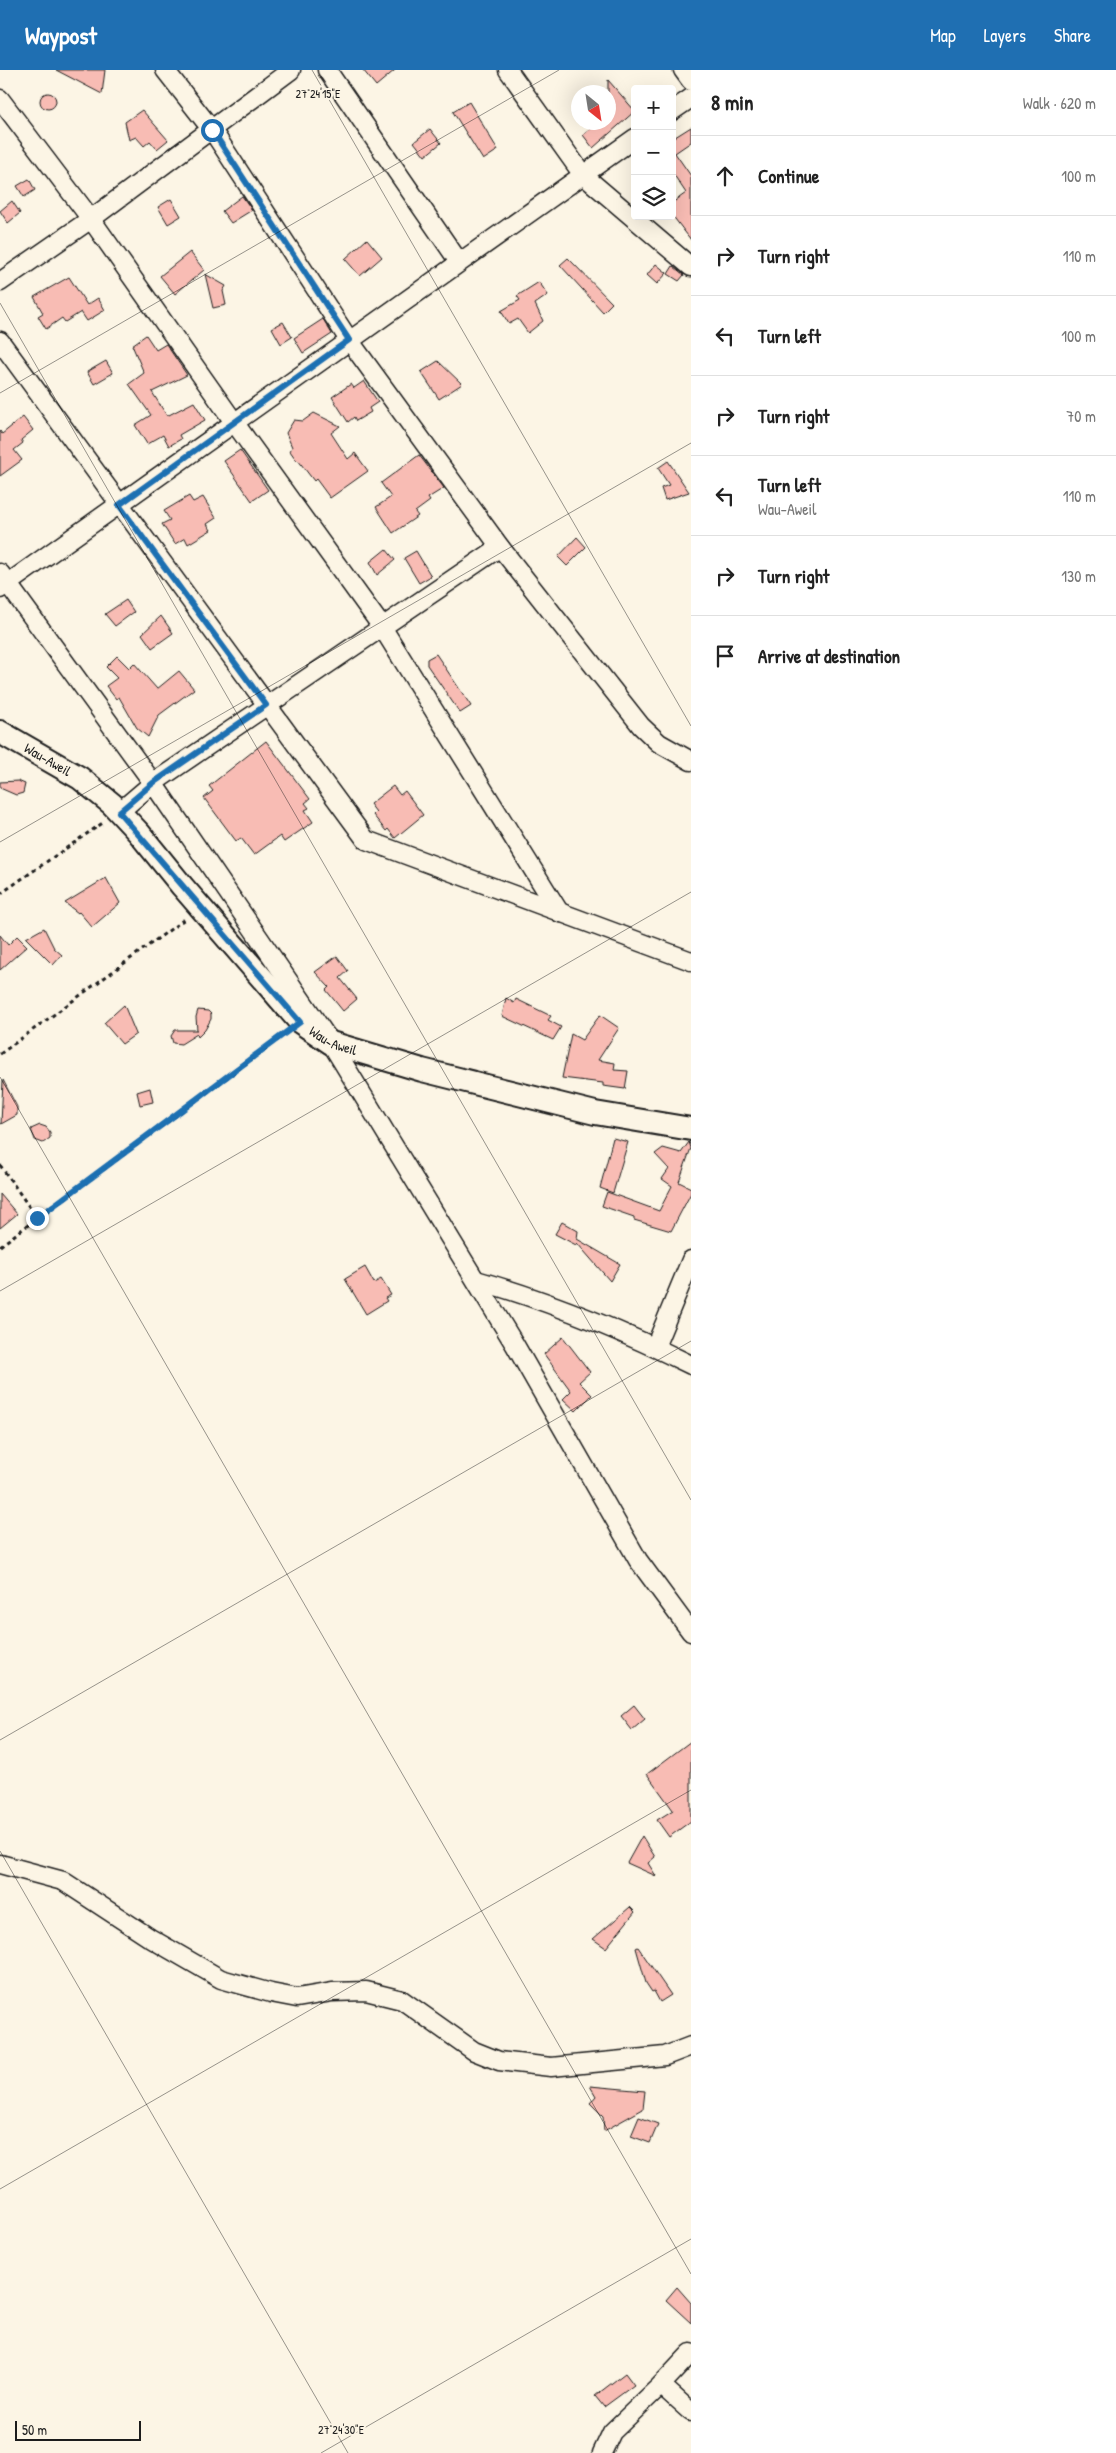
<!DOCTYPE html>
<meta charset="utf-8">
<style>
body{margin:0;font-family:"Patrick Hand",sans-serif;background:#f6f6f6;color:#222}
.controls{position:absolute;right:15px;top:15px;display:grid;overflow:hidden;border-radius:5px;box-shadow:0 5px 20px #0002}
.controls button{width:45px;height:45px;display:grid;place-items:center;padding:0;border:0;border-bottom:1px solid #e0e0e0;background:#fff;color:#222;font:25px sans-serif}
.compass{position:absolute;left:571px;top:15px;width:45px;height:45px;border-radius:50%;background:#fff;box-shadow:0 5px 20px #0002;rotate:150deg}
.scale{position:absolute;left:15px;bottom:12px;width:126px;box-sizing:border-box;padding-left:5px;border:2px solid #1c1c1c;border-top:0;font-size:14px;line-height:18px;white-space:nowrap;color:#1c1c1c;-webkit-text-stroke:4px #fcf5e5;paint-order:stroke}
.stop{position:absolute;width:15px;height:15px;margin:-11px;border:4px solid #1f6fb2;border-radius:50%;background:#fff}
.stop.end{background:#1f6fb2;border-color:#fff;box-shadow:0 1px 5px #0008}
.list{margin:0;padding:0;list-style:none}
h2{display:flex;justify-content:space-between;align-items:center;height:65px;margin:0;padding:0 20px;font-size:21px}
h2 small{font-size:16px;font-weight:400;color:#767676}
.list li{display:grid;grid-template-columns:32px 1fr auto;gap:15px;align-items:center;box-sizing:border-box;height:80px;padding:0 20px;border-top:1px solid #e0e0e0}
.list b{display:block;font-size:19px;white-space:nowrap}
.list p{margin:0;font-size:16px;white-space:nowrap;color:#767676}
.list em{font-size:16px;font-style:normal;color:#767676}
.icon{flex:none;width:28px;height:28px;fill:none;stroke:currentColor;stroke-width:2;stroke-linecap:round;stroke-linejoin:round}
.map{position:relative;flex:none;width:691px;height:2383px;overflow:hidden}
header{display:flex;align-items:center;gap:30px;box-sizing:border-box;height:70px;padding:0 25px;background:#1f6fb2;color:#fff}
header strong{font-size:24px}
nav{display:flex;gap:28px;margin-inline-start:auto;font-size:18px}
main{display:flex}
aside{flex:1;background:#fff}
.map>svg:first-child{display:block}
.building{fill:#f8bcb4;stroke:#1c1c1c}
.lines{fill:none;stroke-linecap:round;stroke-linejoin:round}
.minor-casing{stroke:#1c1c1c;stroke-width:21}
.tertiary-casing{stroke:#1c1c1c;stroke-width:26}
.path{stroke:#1c1c1c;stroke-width:3;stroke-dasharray:4 4;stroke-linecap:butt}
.minor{stroke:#fcf5e5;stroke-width:18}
.tertiary{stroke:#fcf5e5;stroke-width:22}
.route{stroke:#1f6fb2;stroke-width:6}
.ticks{fill:none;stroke:#1c1c1c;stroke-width:1;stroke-opacity:0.45}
.labels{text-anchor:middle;stroke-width:4;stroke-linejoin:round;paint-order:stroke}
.street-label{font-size:14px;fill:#1c1c1c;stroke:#fcf5e5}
.ticks-label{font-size:12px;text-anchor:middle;fill:#1c1c1c;stroke:#fcf5e5;stroke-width:4;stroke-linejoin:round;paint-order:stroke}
</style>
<header>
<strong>Waypost</strong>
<nav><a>Map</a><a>Layers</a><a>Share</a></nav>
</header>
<main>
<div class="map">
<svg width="691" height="2383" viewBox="0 0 691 2383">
<rect width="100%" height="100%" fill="#fcf5e5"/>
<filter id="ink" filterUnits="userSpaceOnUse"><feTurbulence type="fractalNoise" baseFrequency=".02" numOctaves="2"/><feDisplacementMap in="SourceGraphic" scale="10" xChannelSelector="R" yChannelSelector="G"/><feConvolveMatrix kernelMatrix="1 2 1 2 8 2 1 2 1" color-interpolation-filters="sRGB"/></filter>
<g filter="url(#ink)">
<g class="building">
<path d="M56,0h49l-3,24z"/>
<path d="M363,0h32l-19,16z"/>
<path d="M608,10l27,31 -42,37 -10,-13 16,-13h9z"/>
<circle cx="48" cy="31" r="8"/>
<path d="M469,32l29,48 -15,10 -30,-48z"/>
<path d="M142,40l26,30 -11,9 -7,-8 -6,5 -8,-9 -7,3 -4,-18z"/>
<path d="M691,57v15l-16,11 16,23v64l-19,-25v-12l14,-10 -14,-21v-33z"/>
<path d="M430,59l11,14 -16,13 -11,-14z"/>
<path d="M29,109l6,11 -11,7 -7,-11z"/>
<path d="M242,126l10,14 -21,13 -9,-12z"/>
<path d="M171,129l10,17 -13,8 -10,-17z"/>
<path d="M12,131l8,12 -12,10 -8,-12z"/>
<path d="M367,169l15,18 -22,19 -15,-17z"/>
<path d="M190,182l14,18 -29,24 -15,-18z"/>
<path d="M568,188l44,45 -9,9 -43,-47z"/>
<path d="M656,194l11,9 -10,11 -10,-9z"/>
<path d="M673,196l11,9 -5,6 -11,-7z"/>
<path d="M205,204l21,12 -3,5 3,14 -13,3z"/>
<path d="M69,207l18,28 11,-7 7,12 -18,11 -6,-9 -16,10 -3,-4 -16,11 -8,-13 5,-3 -9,-16z"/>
<path d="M539,212l9,13 -13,9 8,17 -15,12 -10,-14 -9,5 -8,-13 19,-11 -3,-4z"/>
<path d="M323,249l9,15 -29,19 -9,-15z"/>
<path d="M283,252l9,15 -11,7 -9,-16z"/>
<path d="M146,265l10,15 10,-6 21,31 -35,17 15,24 27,-14 11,18 -26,15 2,4 -12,7 -6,-11 -16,9 -12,-19 16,-10 -22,-31 15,-11 -12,-28z"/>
<path d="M106,291l7,12 -19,11 -7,-12z"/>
<path d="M438,291l24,23 -23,15 -18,-27z"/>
<path d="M364,311l14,21 -9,6 2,4 -15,9 -2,-4 -6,5 -16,-25 19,-13 3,4z"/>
<path d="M314,343l26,13 -9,7 17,26 7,-6 13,18 -38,27 -14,-19 -2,2 -16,-21 -1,1 -7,-10 2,-4 -6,-14 8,-13 9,1z"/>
<path d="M23,347l10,13 -12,10 2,3 -9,7 8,10 -22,16v-45l2,3z"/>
<path d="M240,380l28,40 -16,11 -28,-40z"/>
<path d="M419,385l25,33 -16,10 2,3 -15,11 3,4 -25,17 -17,-26 15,-10 -10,-14z"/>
<path d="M668,391l21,31 -24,8 -4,-12 8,-3 -11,-17z"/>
<path d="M189,426l4,6 10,-5 13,21 -9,6 4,6 -23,14 -3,-6 -10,6 -13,-20 8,-4 -6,-9z"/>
<path d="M577,467l9,10 -19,19 -9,-9z"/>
<path d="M386,479l9,11 -18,15 -7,-13z"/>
<path d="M416,481l15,25 -12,7 -15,-25z"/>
<path d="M126,530l8,12 -19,14 -10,-12z"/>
<path d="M161,546l12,17 -21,15 -10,-14z"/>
<path d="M436,584l35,52 -11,7 -33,-48v-6z"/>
<path d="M117,586l12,12 5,-5 23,26 22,-18 15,18 -35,26 -11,22 -11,-9 -18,-31 -3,2 -10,-13 11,-8 -11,-11z"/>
<path d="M266,671l44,58 -5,4 4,5 -4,2 8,12 -29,20 -4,-6 -26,19 -13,-17 -5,3 -32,-43 9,-7 -4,-5z"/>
<path d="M18,711l7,3 -2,9 -7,2 -16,-7v-6z"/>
<path d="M393,716l7,9 5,-4 18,24 -28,23 -7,-9 -2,2 -13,-16 3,-3 -6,-8z"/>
<path d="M106,808l14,25 -28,24 -13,-15 -1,1 -13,-10z"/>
<path d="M44,858l10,20 8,7 -9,10 -27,-27z"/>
<path d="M0,865l8,10 9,-9 10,10 -27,24z"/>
<path d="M337,886l11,15 -8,7 17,21 -14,12 -17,-21 3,-3 -14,-15z"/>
<path d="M506,928l8,5 2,-4 35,17 -3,4 13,7 -8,13 -51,-24z"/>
<path d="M124,935l12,29 -14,10 -18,-21z"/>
<path d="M198,940l10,1 3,3v5l-6,11 -7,7 -1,-3 -16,10 -8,-1 -2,-7 4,-6h22l-1,-13z"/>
<path d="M600,945l19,13 -21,32 17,3 -1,7 14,1 -3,18 -22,-3v-3l-41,-5 9,-44 11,6z"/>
<path d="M3,1010l14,27v8l-16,9z"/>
<path d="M150,1018l3,14 -13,3 -3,-13z"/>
<path d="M40,1055l6,2 4,5v6l-7,5 -8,-3 -4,-11z"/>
<path d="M613,1068l15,4 -15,51 -13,-5z"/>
<path d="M689,1072l2,6 -12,34 12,6v5l-20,38 -37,-11v-3l-32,-11 5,-14 52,19 13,-25 -10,-7 7,-10 -14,-15 8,-6 18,5z"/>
<path d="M0,1124l17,20 -17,14z"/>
<path d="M562,1152l16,9 -1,8 43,25 -10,17 -33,-38 -1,2 -21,-11z"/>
<path d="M365,1197l9,16 7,-4 10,16 -6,3 2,3 -21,13 -21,-35z"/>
<path d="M563,1267l27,35 -11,10 13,13 -16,16 -13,-12 8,-8 -27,-37z"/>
<path d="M634,1635l11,14 -13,11 -11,-14z"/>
<path d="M691,1671v80l-22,16 -12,-17 16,-10 -26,-36z"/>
<path d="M642,1766l13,21 -7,6 8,13 -29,-13z"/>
<path d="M630,1837l5,5 -29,36 -13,-9z"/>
<path d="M638,1877l33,48 -11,7 -6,-11 -2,1 -6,-9 -10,-35z"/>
<path d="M590,2016l55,5 -2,18 -39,22 -1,-15 -13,-13 6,-7z"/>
<path d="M639,2047l19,7 -8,19 -19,-7z"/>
<path d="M677,2217l14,16v20l-25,-23z"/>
<path d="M625,2303l9,12 -30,22 -9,-11z"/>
</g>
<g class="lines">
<g class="minor-casing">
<g id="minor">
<path d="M165,0l47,60 137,210 151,207 141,179 18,17 32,18"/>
<path d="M327,0l132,192"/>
<path d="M508,0l75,105 108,92"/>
<path d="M683,0l8,11"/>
<path d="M0,29l91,120 143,203 148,205 178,286"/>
<path d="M672,41l19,-13"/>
<path d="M0,212l91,-63 200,-149"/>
<path d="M0,271l366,499 325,121"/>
<path d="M0,503l153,210 178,260 184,302 123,215 53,72"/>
<path d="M0,519l635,-451"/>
<path d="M119,742l34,-29 347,-236"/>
<path d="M476,1210c74,21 146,51 215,85"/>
<path d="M655,1277l36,-87"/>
<path d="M0,1794l63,17 87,57 71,41 50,14 26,5 35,-6 34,-1 36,9 72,51 25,10 52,6 114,-11 26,-10"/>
<path d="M661,2315l30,27"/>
<path d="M602,2383l10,-21 49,-47 30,-32"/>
</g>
</g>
<g class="tertiary-casing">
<g id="tertiary">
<path id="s1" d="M0,662l80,46 32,26 27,29 43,53 118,136 31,21 91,27 173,43 96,16"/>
</g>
</g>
<g class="path">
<path d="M0,824l104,-72"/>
<path d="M0,984l186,-136"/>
<path d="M0,1095l37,53"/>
<path d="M0,1176l286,-213"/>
</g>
<use href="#minor" class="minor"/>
<use href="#tertiary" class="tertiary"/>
</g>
</g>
<g class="lines" filter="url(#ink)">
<path class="route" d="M37,1148l263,-196 -181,-210 34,-29 113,-78 -147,-200 230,-165 -137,-210"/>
</g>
<path class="ticks" d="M312,0l379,656M0,233l691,1197M0,323l559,-323M0,772l691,-399M0,1007l691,1197M0,1221l691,-399M0,1670l691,-399M0,1781l348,602M0,2119l691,-399M321,2383l370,-214"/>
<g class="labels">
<g class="street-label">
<text dy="5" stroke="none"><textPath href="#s1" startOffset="55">Wau-Aweil</textPath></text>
<text dy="5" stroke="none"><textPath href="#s1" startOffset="460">Wau-Aweil</textPath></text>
</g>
</g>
<g class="ticks-label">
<text x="318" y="28">27°24'15"E</text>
<text x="341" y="2364">27°24'30"E</text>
</g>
</svg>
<div class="controls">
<button>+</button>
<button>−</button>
<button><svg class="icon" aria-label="layers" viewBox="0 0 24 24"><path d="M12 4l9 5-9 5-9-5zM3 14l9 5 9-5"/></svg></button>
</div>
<svg class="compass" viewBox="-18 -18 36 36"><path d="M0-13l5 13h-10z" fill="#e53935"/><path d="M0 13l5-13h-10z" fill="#767676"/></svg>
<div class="scale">50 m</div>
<div class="stop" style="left:212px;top:60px"></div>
<div class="stop end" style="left:37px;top:1148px"></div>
</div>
<aside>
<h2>8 min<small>Walk · 620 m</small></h2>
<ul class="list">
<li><svg class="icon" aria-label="ahead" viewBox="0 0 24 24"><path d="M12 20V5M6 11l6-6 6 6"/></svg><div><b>Continue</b></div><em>100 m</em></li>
<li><svg class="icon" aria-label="right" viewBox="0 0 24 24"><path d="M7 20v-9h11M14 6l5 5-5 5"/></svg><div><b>Turn right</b></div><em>110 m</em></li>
<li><svg class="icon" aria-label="left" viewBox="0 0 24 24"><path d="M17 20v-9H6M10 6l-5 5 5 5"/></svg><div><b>Turn left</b></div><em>100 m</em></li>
<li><svg class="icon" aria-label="right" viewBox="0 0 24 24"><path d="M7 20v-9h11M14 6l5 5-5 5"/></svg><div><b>Turn right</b></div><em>70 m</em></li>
<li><svg class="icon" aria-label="left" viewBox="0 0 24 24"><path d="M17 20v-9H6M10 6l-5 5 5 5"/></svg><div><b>Turn left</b><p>Wau-Aweil</p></div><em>110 m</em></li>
<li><svg class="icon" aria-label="right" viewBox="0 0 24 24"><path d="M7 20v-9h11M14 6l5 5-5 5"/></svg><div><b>Turn right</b></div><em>130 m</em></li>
<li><svg class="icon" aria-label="arrive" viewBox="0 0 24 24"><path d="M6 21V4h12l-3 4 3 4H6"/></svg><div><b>Arrive at destination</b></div></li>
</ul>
</aside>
</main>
